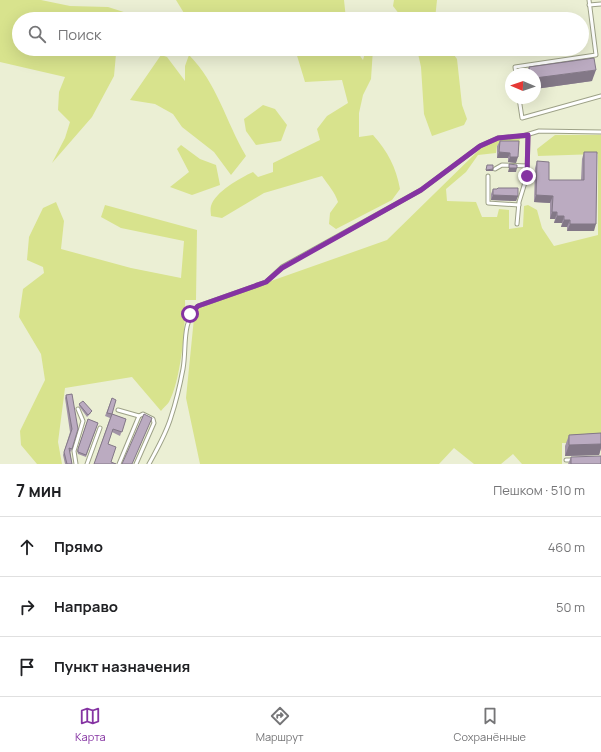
<!DOCTYPE html>
<html lang="ru">
<meta charset="utf-8">
<style>
body{margin:0;font-family:Manrope,sans-serif;background:#f2f2f2;color:#202124}
.compass{position:absolute;left:505px;top:68px;width:36px;height:36px;border-radius:50%;background:#fff;box-shadow:0 4px 16px #0002;rotate:272deg}
.stop{position:absolute;width:12px;height:12px;margin:-9px;border:3px solid #8533a2;border-radius:50%;background:#fff}
.stop.end{background:#8533a2;border-color:#fff;box-shadow:0 1px 4px #0008}
.list{margin:0;padding:0;list-style:none}
h2{display:flex;justify-content:space-between;align-items:center;height:52px;margin:0;padding:0 16px;font-size:17px}
h2 small{font-size:13px;font-weight:400;color:#757577}
.list li{display:grid;grid-template-columns:26px 1fr auto;gap:12px;align-items:center;box-sizing:border-box;height:60px;padding:0 16px;border-top:1px solid #e0e0e0}
.list b{display:block;font-size:15px;white-space:nowrap}
.list em{font-size:13px;font-style:normal;color:#757577}
.icon{flex:none;width:22px;height:22px;fill:none;stroke:currentColor;stroke-width:2;stroke-linecap:round;stroke-linejoin:round}
.map{position:relative;flex:none;width:601px;height:464px;overflow:hidden}
.search{position:absolute;background:#fff;box-shadow:0 4px 16px #0002;left:12px;right:12px;top:12px;height:44px;display:flex;align-items:center;gap:10px;box-sizing:border-box;padding:0 14px;border-radius:22px;color:#757577;font-size:15px}
.sheet{height:232px;background:#fff}
nav{display:flex;justify-content:space-around;align-items:center;box-sizing:border-box;height:56px;border-top:1px solid #e0e0e0;background:#fff;font-size:11px;color:#757577}
nav a{display:grid;justify-items:center;gap:2px}
nav .on{color:#8533a2}
.map>svg:first-child{display:block}
.green{fill:#d8e38d}
.lines{fill:none;stroke-linecap:round;stroke-linejoin:round}
.lane-casing{stroke:#9da187;stroke-width:5}
.lane{stroke:#fff;stroke-width:3}
.wall{fill:#a193a6}
.shaded-wall{fill:#837887}
.building{fill:#bbabc1;stroke:#837887}
.route{stroke:#8533a2;stroke-width:5}
</style>
<div class="map">
<svg width="601" height="464" viewBox="0 0 601 464">
<rect width="100%" height="100%" fill="#ebefd4"/>
<g class="green">
<path d="M0,0h41l29,6 38,1 22,7 2,5h-113v30h111l-1,5h-13l-2,22 -22,41 -40,46 13,-25 5,-16 -12,-12 1,-18 6,-15 -65,-15z"/>
<path d="M176,0h168l2,19h-61l-2,-5 -4,-1 -11,6h-78l-3,-1z"/>
<path d="M394,0h43l-2,19h-32l-10,-13z"/>
<path d="M295,49h60l8,11 3,-11h7l-2,30 -8,16 -4,18v24l14,-2c15,17 23,32 27,54l-8,11 -56,29 -7,-5 1,-11 8,-11c-3,-10 -10,-17 -16,-26l-58,17 -42,25 -11,-2c0,-2 -1,-7 0,-10 4,-14 29,-28 42,-34l5,5 15,-5v-9l47,-23 -3,-11 10,-13 21,-13 -6,-23 -37,2z"/>
<path d="M417,49h13v3l21,-1 6,8 5,46 5,14 -3,6 -32,11 -8,-22 -3,-47z"/>
<path d="M161,55l6,2 18,24v-15l4,-11c28,28 37,67 57,101l-15,19 -17,-23 -32,-25 -9,-13 -18,-10 -25,-4z"/>
<path d="M263,105l12,4 12,16 -6,16 -25,4 -10,-14 -2,-12z"/>
<path d="M555,135h46v308h-39v21h-40l-9,-10 -12,10h-27l-20,-16 -15,16h-239l-14,-66 9,-90 192,-68 95,-93 16,-8 22,-1 -1,8 -22,-1 -1,8 -18,2 -12,17 -20,17 1,12 29,1 6,15h15l2,-8 10,1v19l14,-2 1,-21 4,-1 9,5 5,18 12,18 44,-11v-81l-60,2 -1,-7z"/>
<path d="M181,145l19,14 16,6 4,20 -28,10 -22,-8 19,-15 -12,-23z"/>
<path d="M56,202l8,19 -3,28 70,19 50,10 3,-37 -63,-13 -20,-11 4,-12 92,25 -1,70h-11c1,25 -4,80 -16,102 -2,3 -6,6 -8,9l-29,-34 -67,11 -7,54 4,22h-25l-16,-19 -1,-14 25,-51 -4,-26 -22,-37 4,-28 21,-16 -1,-6 -16,-7 2,-23 14,-29z"/>
</g>
<g class="lines">
<g class="lane-casing">
<g id="lane">
<path d="M589,5l12,-1"/>
<path d="M516,74l-1,-7 81,-12 -7,-55"/>
<path d="M519,98l3,20 79,-22"/>
<path d="M495,169l7,-4 25,1"/>
<path d="M488,176v27l31,2"/>
<path d="M517,224l2,-22 8,-26 1,-41"/>
<path d="M118,410l21,6"/>
<path d="M566,460h7"/>
<path d="M76,464l-2,-13 9,-30 -5,-12"/>
<path d="M87,464l13,-36"/>
<path d="M119,464l20,-48 4,-2 10,5 1,4 -18,41"/>
<path d="M149,464c8,-15 17,-30 22,-47 5,-15 9,-32 12,-48 4,-22 -2,-46 15,-63l68,-24 16,-15 139,-77 59,-44 18,-8 25,-2 16,-5 62,1"/>
</g>
</g>
<use href="#lane" class="lane"/>
</g>
<g class="wall">
<path d="M529,67l63,14 -57,8v-15h-9z"/>
<path d="M500,141h19l-3,22 -8,-1v-4h-11v-12z"/>
<path d="M584,152l10,79h-27v-4h-6l1,-4h-8l1,-4h-5v-16l-16,-1 1,-34 2,-7 12,19h32l1,-21z"/>
<path d="M498,188l20,8 -2,5 -25,-1v-6l2,-5h4z"/>
<path d="M72,394v55l-1,3 -1,-1 2,13h-7l-2,-9 7,-23 -5,-34 1,-3z"/>
<path d="M112,398v16l14,5 -6,17 -8,-4 -4,12 3,18 -17,2 16,-46 -5,-2z"/>
<path d="M79,404l12,9 -4,4 -8,-11z"/>
<path d="M88,419l10,4 -12,34 -8,-3 -1,-3z"/>
<path d="M601,433v15l-2,7 -34,1v-10l4,-11z"/>
<path d="M571,457l30,7h-33z"/>
</g>
<g class="shaded-wall">
<path d="M596,70l-4,11 -57,8v-11z"/>
<path d="M499,152l11,1 -2,5h-11z"/>
<path d="M510,157h8l-2,6 -8,-1z"/>
<path d="M509,168h8l-1,4h-8z"/>
<path d="M493,169v2h-7v-1z"/>
<path d="M493,195l25,1 -2,5 -25,-1z"/>
<path d="M536,195l17,1 -3,7 -16,-1z"/>
<path d="M552,212h5l-2,7h-5z"/>
<path d="M557,216h7l-2,7h-8z"/>
<path d="M564,220h6l-3,7h-6z"/>
<path d="M570,224h26l-2,7h-27z"/>
<path d="M601,444v4l-2,7 -34,1 4,-11z"/>
</g>
<g class="building">
<path d="M594,58l2,12 -61,8v-4h-5l-1,-7z"/>
<path d="M500,141h19l-1,16h-8v-4l-11,-1z"/>
<path d="M584,152h13l-1,72h-26v-4h-6v-4h-7v-4h-5l1,-16 -17,-1 1,-34 12,1v18h35z"/>
<path d="M509,164l8,1v3h-8z"/>
<path d="M487,165h6v4l-7,1z"/>
<path d="M498,188h20v8l-25,-1v-6h4z"/>
<path d="M72,394l6,35 -6,20 -3,-1 3,16h-5l-3,-12 8,-23 -6,-34z"/>
<path d="M112,398l4,2 -4,14 -5,-1z"/>
<path d="M83,401l9,10 -4,4 -9,-11z"/>
<path d="M112,414l14,5 -4,13 -9,-3 -5,15 8,3 -5,15 5,2h-22z"/>
<path d="M144,414l8,4 -20,46h-10z"/>
<path d="M88,419l10,4 -12,32 -8,-3v-3z"/>
<path d="M601,433v11l-32,1v-10z"/>
<path d="M601,456v8h-30v-7z"/>
</g>
<g class="lines">
<path class="route" d="M190,314l8,-8 68,-24 16,-14 139,-78 59,-44 18,-8 30,-3 -1,41"/>
</g>
</svg>
<svg class="compass" viewBox="-18 -18 36 36"><path d="M0-13l5 13h-10z" fill="#e53935"/><path d="M0 13l5-13h-10z" fill="#757577"/></svg>
<div class="stop" style="left:190px;top:314px"></div>
<div class="stop end" style="left:527px;top:176px"></div>
<div class="search"><svg class="icon" aria-label="search" viewBox="0 0 24 24"><circle cx="10" cy="10" r="6"/><path d="M15 15l6 6"/></svg>Поиск</div>
</div>
<section class="sheet">
<h2>7 мин<small>Пешком · 510 m</small></h2>
<ul class="list">
<li><svg class="icon" aria-label="ahead" viewBox="0 0 24 24"><path d="M12 20V5M6 11l6-6 6 6"/></svg><div><b>Прямо</b></div><em>460 m</em></li>
<li><svg class="icon" aria-label="right" viewBox="0 0 24 24"><path d="M7 20v-9h11M14 6l5 5-5 5"/></svg><div><b>Направо</b></div><em>50 m</em></li>
<li><svg class="icon" aria-label="arrive" viewBox="0 0 24 24"><path d="M6 21V4h12l-3 4 3 4H6"/></svg><div><b>Пункт назначения</b></div></li>
</ul>
</section>
<nav>
<a class="on"><svg class="icon" aria-label="map" viewBox="0 0 24 24"><path d="M3 6l6-2 6 2 6-2v14l-6 2-6-2-6 2zM9 4v14M15 6v14"/></svg>Карта</a>
<a><svg class="icon" aria-label="directions" viewBox="0 0 24 24"><path d="M12 3l9 9-9 9-9-9zM9 14v-3h6M13 9l2 2-2 2"/></svg>Маршрут</a>
<a><svg class="icon" aria-label="saved" viewBox="0 0 24 24"><path d="M7 4h10v16l-5-4-5 4z"/></svg>Сохранённые</a>
</nav>
